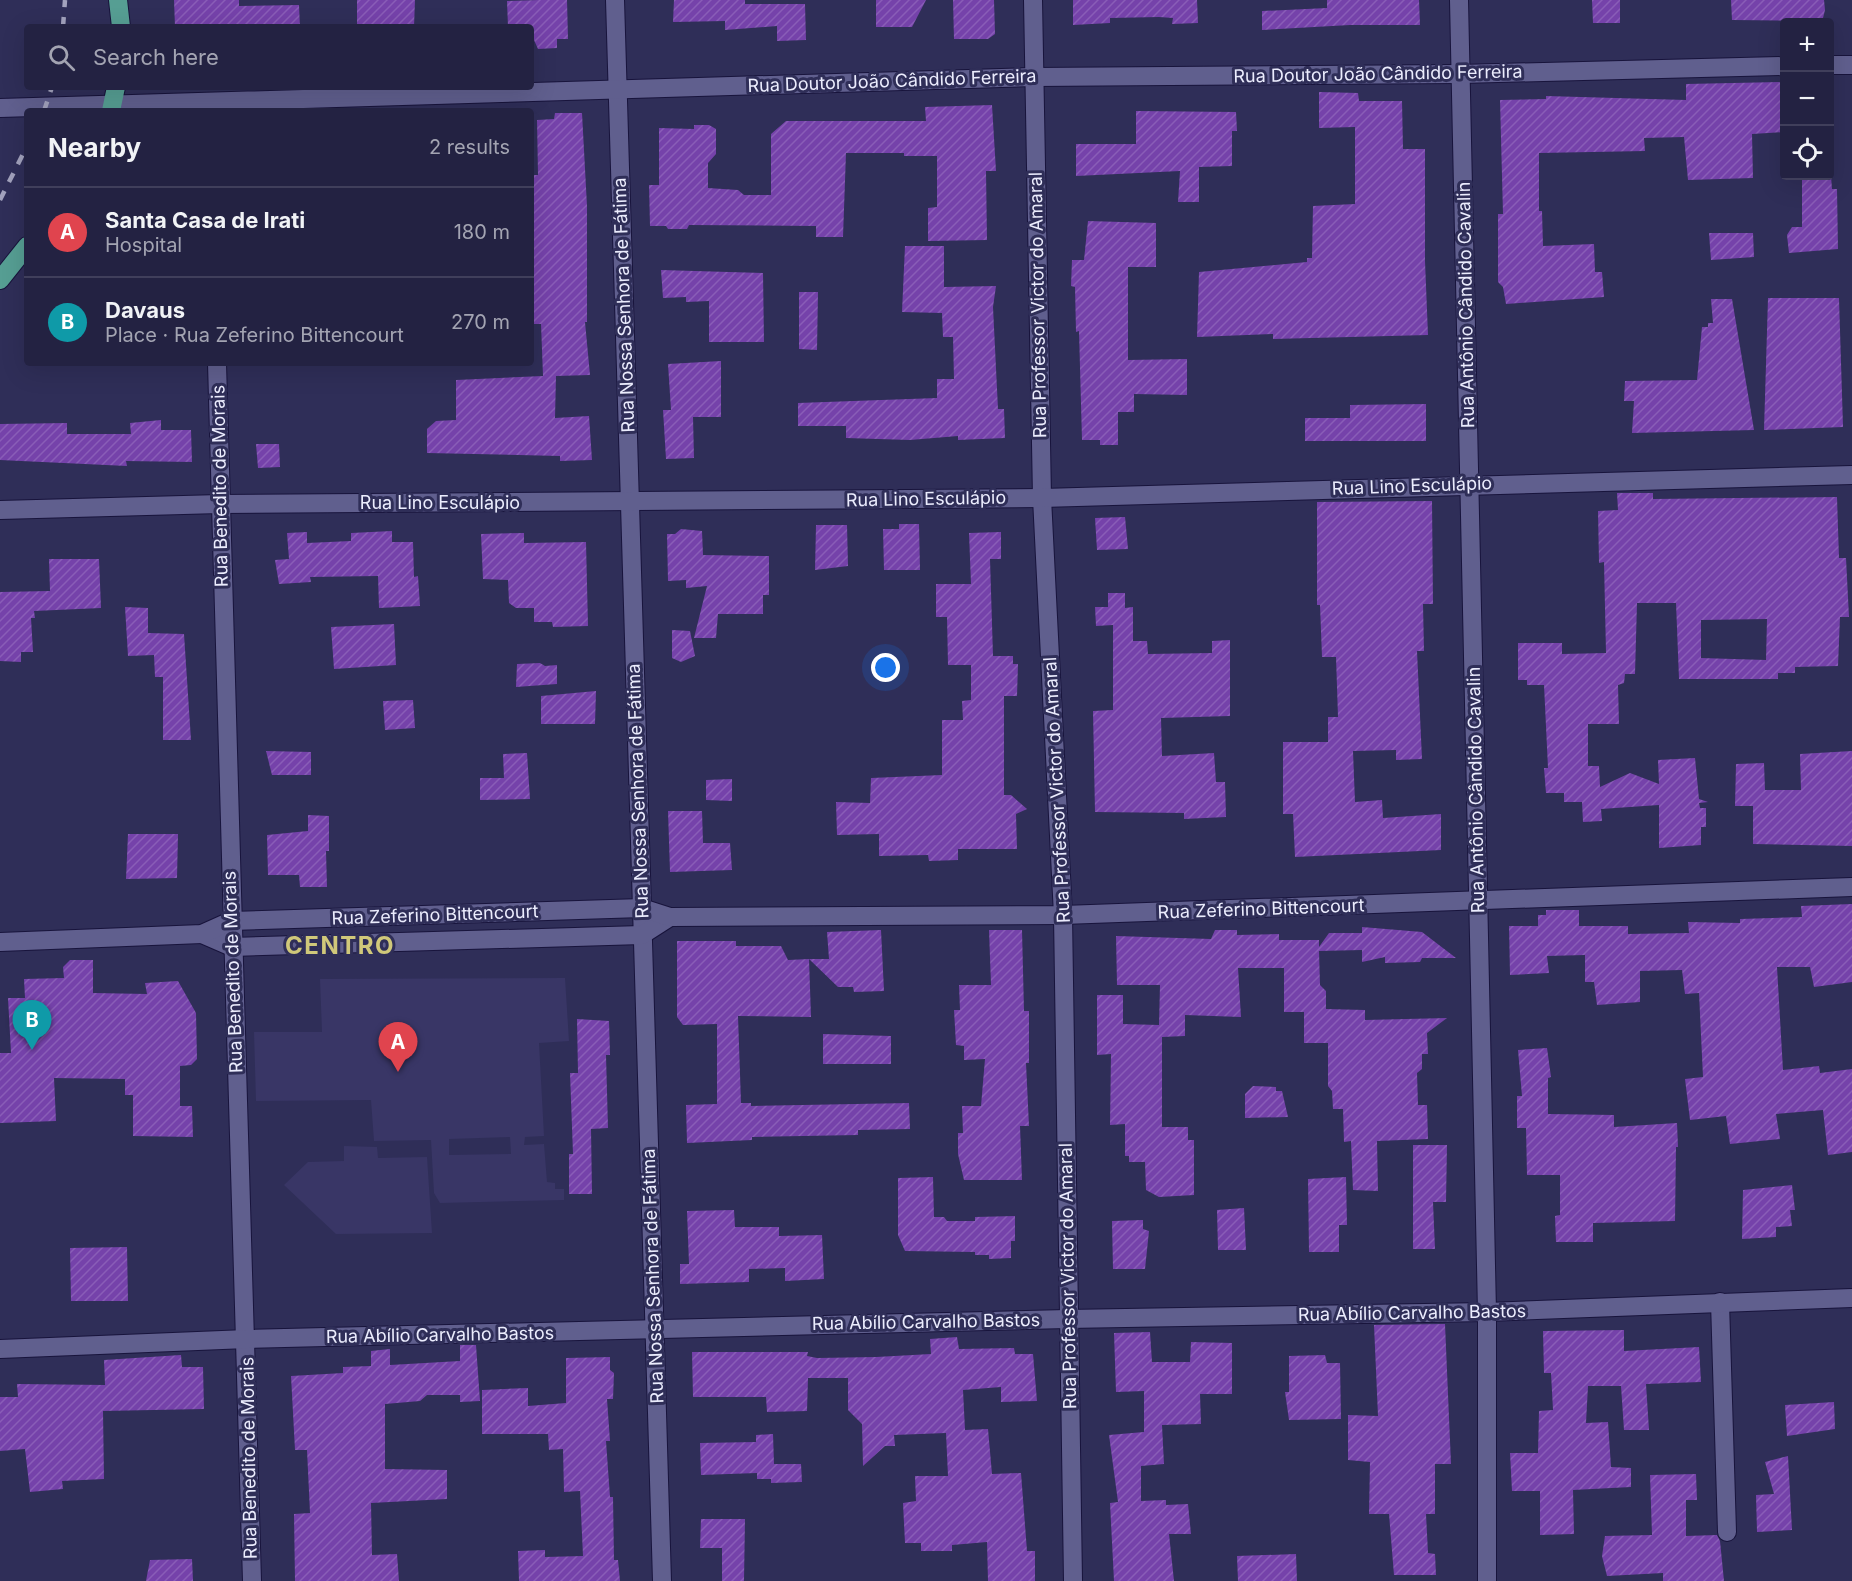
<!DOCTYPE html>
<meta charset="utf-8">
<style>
body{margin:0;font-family:Inter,sans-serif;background:#2f2f4d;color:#f1f3f6}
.controls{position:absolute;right:18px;top:18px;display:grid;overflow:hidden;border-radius:6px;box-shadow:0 6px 24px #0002}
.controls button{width:54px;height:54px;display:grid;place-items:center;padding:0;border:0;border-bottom:2px solid #403f5b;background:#232242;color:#f1f3f6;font:30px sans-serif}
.you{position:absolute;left:886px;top:668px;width:21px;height:21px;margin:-15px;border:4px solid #fff;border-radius:50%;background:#1a73e8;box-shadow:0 0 0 9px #1a73e833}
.badge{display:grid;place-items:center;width:39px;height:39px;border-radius:50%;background:#d93025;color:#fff;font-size:20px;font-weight:700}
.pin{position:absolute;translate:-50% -50px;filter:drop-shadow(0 2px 3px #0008)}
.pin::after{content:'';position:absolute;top:32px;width:21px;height:18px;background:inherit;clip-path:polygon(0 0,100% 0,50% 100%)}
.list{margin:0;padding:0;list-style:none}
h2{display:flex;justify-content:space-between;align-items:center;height:78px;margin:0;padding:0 24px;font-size:26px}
h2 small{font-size:20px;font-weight:400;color:#a3a4b2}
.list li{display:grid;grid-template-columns:39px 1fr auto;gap:18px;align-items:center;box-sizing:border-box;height:90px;padding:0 24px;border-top:2px solid #403f5b}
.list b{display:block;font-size:22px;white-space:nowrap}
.list p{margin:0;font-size:20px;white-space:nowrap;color:#a3a4b2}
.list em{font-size:20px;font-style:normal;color:#a3a4b2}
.icon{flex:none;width:33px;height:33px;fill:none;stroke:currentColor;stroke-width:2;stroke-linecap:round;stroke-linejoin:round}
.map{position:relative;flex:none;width:1852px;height:1581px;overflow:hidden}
.search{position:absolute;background:#232242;box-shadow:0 6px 24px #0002;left:24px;top:24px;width:510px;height:66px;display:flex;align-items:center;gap:15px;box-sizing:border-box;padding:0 21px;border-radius:6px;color:#a3a4b2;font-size:22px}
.panel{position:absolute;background:#232242;box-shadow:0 6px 24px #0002;left:24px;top:108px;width:510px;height:258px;border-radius:6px}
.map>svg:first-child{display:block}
.built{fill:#393666;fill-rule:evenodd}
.building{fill:url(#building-hatch);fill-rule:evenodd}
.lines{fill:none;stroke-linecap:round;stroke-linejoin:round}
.minor-casing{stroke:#18143c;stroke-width:20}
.major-casing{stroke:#18143c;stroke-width:20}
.minor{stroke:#605f8e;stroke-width:18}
.major{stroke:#569e93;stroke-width:18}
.rail{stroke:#a2a2bd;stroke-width:4.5;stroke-dasharray:10 10;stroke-linecap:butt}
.labels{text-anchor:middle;stroke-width:6;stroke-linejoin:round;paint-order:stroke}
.street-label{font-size:18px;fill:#ebecfd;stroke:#2f2e58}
.district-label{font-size:24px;font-weight:bold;letter-spacing:1.5px;fill:#d0c87a;stroke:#2f2e58}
</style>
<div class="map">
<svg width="1852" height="1581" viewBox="0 0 1852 1581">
<defs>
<pattern id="building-hatch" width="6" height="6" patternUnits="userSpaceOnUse" patternTransform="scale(1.5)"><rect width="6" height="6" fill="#7542aa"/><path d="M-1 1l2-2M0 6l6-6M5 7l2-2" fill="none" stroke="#895db7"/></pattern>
</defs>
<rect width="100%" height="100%" fill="#2f2e58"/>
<g class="built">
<path d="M565,978l4,63 -30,2 5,93 -19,1 -1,8 20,-1 3,38 8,1v6h9v11l-124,3 -6,-10 -3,-53 -57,1 -3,-41 -115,1 -2,-69h68l-2,-53zM510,1137l1,17 -62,1v-16z"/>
<path d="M344,1146l33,1 1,11 49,-1 5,76 -96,1 -52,-49 24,-23 36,-1z"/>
</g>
<g class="building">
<path d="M174,0h65v6l60,-1 1,22h-125z"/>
<path d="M357,0h58l-1,27h-57z"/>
<path d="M539,0h28l1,39h-11v9l-19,1 -4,-9h-3v-13h-23l-1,-26z"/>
<path d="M674,0h71v4h60l1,36 -29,1v-15l-52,4v-9l-52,1z"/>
<path d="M876,0h50l-14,27h-36z"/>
<path d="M953,0h41l1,34 -7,5h-34z"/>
<path d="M1073,0h124l1,23 -26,1 1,-6 -14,-1 -49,1v5l-37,2z"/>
<path d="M1327,0h92l1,25h-70l-88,5v-19l65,-3z"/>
<path d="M1592,0h28v23h-27z"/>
<path d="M1731,0h93l1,10 -2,8 -6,3 -85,-1z"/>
<path d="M1785,82v50l-33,2 1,44 -65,2 -4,-43 -40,1 1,13 -106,2v58h3l1,35 51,-2 1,28h7l2,25 -98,7 -3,-17 -5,-5v-68h5l-3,-114 46,-1v-3l140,4v-16z"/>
<path d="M1319,92l39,1 1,8h43l1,48h22v112l3,74 -155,4v-5l-76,3 2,-65 108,-10v-4h5l1,-52 42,-2v-77l-36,1z"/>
<path d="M992,105l4,66h-10l1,69 -59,1v-33l9,-1v-51h-33v-3h-58l-3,84h-27v-11l-127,-1 -2,4h-19l-2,-3h-16l-1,-41h10v-57l35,1v-4h15l7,4v25l-8,9v25l30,2 6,5h27v-61l15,-13h140l-1,-14z"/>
<path d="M1136,111l100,1 1,19h-5v35l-33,1v35h-21l2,-31 -104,5v-32h60z"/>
<path d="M555,113h27l5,93v116h-2l5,53 -34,1 -1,42 34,-2 3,44 -32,1v-5l-133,-3v-24l9,-8 20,-1v-40l87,-4 -2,-52h-10v-149h7l-1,-55 17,-1z"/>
<path d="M1802,176h29l1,13h5l1,60 -49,4 -2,-18 5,-8h10z"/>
<path d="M1088,221l68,2v44h-28v93l59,-1v36l-53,-1v18h-16v33h-18v-5h-18l-3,-109 -3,1 -1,-45 -4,-1 1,-26h12z"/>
<path d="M1709,233h44l1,24 -43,3z"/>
<path d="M905,246h39v41l52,-1 -3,21 5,102h6l1,29 -47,2v-4l-48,4 -64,-2v-12h-48v-23l139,-5v-19h17l-1,-42h-10l-1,-24 -40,-1z"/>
<path d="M661,270l102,3 1,69h-55v-41l-23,1v-5l-23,1z"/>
<path d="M799,292h19l-1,58 -18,-1z"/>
<path d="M1768,298h71l4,129 -79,3z"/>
<path d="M1711,299h21l22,131 -122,3 2,-32h-10l1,-20 72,-1 5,-53h6v-4h5z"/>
<path d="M721,361v56h-28l1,41 -28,1 -3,-49h8l-3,-46z"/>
<path d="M1426,404v37h-121v-23h45v-13z"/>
<path d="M161,420v10h30l1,32 -66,-1 1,5 -127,-6v-36l67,-1v11h64l-1,-11z"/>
<path d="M256,444h23l1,23 -22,1z"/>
<path d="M1617,493h36v6l184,-2 2,61h7l3,59h-9l-2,49 -43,1v6h-17v6h-99l-3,-76h-39l-2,71h-10l-1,9 -6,2 1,39h-31v42h11l1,21 30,-14 29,11 -1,-24 37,-2 4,41 9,3 -9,1 1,5h6v19h-5v18l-42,3v-43l-58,4 1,12 -19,1 -1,-20h-18v-9h-18l-2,-25h4l-4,-83h-17v-5h-9v-37h44v11l44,-1 -2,-91 -5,1 -1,-52 20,-1zM1767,619l-1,41 -65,-2v-38z"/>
<path d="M1432,501l1,103h-10l1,47h-7l5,108 -26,1v-10l-43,1 2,51 27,-2 1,18 58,-4v36l-146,7 -2,-43h-10v-72h45v-25h10l-2,-60h-14l-2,-52h-3v-103z"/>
<path d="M1125,517l3,32 -31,1 -2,-32z"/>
<path d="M899,524h20l1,46h-36l-1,-41h16z"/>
<path d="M816,525h31l1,41 -33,4z"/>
<path d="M681,529l21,2 1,24 66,1v39h-6v19h-45l-2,24h-22l13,-52 -21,2v-8l-18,1 -1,-47h8z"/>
<path d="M392,531v11h21l1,35 4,-1 2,30 -41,2 -1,-32 -68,1 1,5 -32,2 -4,-24 14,-1 -2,-26 20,-1v11l44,-2v-8z"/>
<path d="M1001,532v27h-11l3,97h20v8h5l-1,32h-13v99h7l16,14 -11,5 1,35h-59v11l-29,1 -1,-6 -49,1v-22l-42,1 -1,-33 34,1 1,-25 71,-3v-55h21l-1,-19 9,-1v-35h-23l-1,-48h-11v-33h35l-2,-51z"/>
<path d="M524,533v10l62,-1 2,84 -35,1 -1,-5h-18v-14h-18l-7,-5 -1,-23 -25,-1 -2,-45z"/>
<path d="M49,559h50l2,49 -67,3 1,7h-4l2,34h-12v10l-21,-1v-69l50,-1z"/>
<path d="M1108,593h17v15l8,-1v34h14l1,13 64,-1v-12l18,-1v76l-69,2 1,38 52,-3 2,29h9l1,35 -42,2v-6l-89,-1 -2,-101 20,-1v-85l-17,1 -1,-19h13z"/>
<path d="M125,607l23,1v25l36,1 7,106h-28v-63h-8l-1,-22 -26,1z"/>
<path d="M394,624l2,41 -62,4 -3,-42z"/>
<path d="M672,630l18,1 5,25 -14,6 -9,-4z"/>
<path d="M540,663l5,3 12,-1v19l-41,3 1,-23z"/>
<path d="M596,691l-1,33h-54v-28z"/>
<path d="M413,700l2,28 -30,2 -2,-29z"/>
<path d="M266,751l45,1v23h-39z"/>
<path d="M1852,751v95l-99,-2v-38h-18l1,-42 28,-1 1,27h36l-1,-36z"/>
<path d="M527,753l3,46 -50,1v-22h24l-1,-24z"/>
<path d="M732,779v22l-26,-1v-20z"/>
<path d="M668,811h34l1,32h27l2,27 -62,2z"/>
<path d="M308,815l21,1v35h-3l1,36h-27l-1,-12h-31l-1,-40 41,-4z"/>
<path d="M128,834h50l-1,44 -51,1z"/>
<path d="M1852,904v78l-38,5 -4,-20h-33l6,103 36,-4 1,7 32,-4v83l-24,3 -5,-45 -47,4 4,25 -50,5 -4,-28 -36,4 -5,-41 18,-2 -4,-84 -14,1 -3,-24 -42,1v31l-43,3 -3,-23h-9v-27l-38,1 2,17 -39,2 -1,-49h29v-11h8v-5h33v16h49v8l61,-1 -1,-11 52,1v-4l62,-2 -1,-11z"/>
<path d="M1362,927l60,5 34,26h-34l-2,4 -35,1v-6l-23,5v-12l-43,1 1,34 6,6v18l39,1v10l82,-2 -20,15 1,21h-6v15l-5,4 1,32h9l1,34 -51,2 1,50 -25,-1 -2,-49 -7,1 -1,-33h-10l-1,-18 -4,-5v-43h-24v-31h-20v-44h-46l3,49 -56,-2v21l-23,1v90h26v13h6v55l-35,2 -13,-7 -1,-28h-16v-6h-4v-32l-15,1 1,-71 -14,1v-60h26v29l36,1 1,-40h-43l-1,-49 95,3 4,-9h22v5l42,-1v6h40v7l10,-14h33z"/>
<path d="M881,930l3,61 -30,1 -1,-5h-15l-29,-28h20l-2,-27z"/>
<path d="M989,930h33l2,81h5v52h-3l3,63h-9l2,54h-58l-6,-26v-21h5l-1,-27h19l4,-47 -21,1v-14l-8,-1 -2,-35h6l-1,-25h32z"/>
<path d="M677,941h59v5h45l7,14 21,-1 2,58 -73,-1 3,87h10v3l158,-3 1,26 -52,1v5l-106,2v3l-65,3 -1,-38 31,-1v-80l-34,1 -6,-8z"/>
<path d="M70,960h23v33l54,1 -2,-11 33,-2 18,32 1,46 -6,6 -11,1v40h12l1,31 -60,-1v-41h-8v-16l-71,-1 2,43 -56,2v-70h11l-3,-55h17l-1,-19 40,-1 -1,-11z"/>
<path d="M577,1019l32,2 1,34h-4l2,73 -17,1 1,65h-23v-40h4l-3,-81h8z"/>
<path d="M823,1034l68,2v28h-68z"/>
<path d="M1547,1048l4,29 -3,1v36l66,1v12l63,-4 1,24h-2l-1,74 -82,2v19h-37l-1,-26 5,-1v-40h-33l-1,-47h-9v-32h5l-4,-46z"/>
<path d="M1253,1086l23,1v4h6l6,26 -43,1v-24z"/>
<path d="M1413,1145h34l-1,57h-13l2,47h-22z"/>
<path d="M933,1177l1,40h10l3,4h28v-4l40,-1v25h-4v17l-22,1v-4h-14v-3l-70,-1 -7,-16v-57z"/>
<path d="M1346,1177l1,48h-8v27h-30l-1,-73z"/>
<path d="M1792,1185l3,25h-5l2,16 -16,1v10l-34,2 1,-49z"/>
<path d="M1244,1208l2,42h-28l-1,-40z"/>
<path d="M734,1210l1,17h44v9l43,-1 2,44 -39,2v-13l-36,1v13l-69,2v-20h9l-2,-53z"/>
<path d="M1143,1220v9l6,2 -4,38h-32l-1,-48z"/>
<path d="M127,1247l1,54h-57l-1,-53z"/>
<path d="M1445,1324l6,140h-16v50h-9l2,39 7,1 1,21h-42l-5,-61h-20l1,-52 -22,-2v-45l30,1 -4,-91z"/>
<path d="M1624,1330v21l75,-4 2,35 -55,2 3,46h-25l-3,-44h-33l-2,37 22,-1 3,45 20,1v19l-58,3 1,44 -34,1v-44h-28l-2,-38h28l1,-42 14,-1 -2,-37h-7l-1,-42z"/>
<path d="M1150,1332l2,30h38l1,-20 41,1v51h-32l1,30 -39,1 2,39 -23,2v35l25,-1v5l22,-1 3,30h-22l5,47h-60l-4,-78 8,-1 -9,-67 35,-3v-41l-28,1 -2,-59z"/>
<path d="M957,1337l2,12 55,-1 1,6h18l4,47 -36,1v-15l-38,3 2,40 23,-1 4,45 29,-1 6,78h8v30h-47l-1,-39 -35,3v6h-31v-8h-16l-2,-40 13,-2 -1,-25h33l-2,-43 -52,2 1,11h-10l-22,20 -1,-42 -14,-14v-32h-40l-1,33 -40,1 -1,-15h-73l-1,-45h116l-1,4 10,2 59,-1 55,-3 -1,-15z"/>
<path d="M460,1345h16l4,56 -20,1v-7h-33l-7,6 -35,3v65l62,1v29l-76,4 1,52 25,-1 2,27h-104l-1,-67 16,-1 -3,-63h-12l-4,-74 52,-3v-6l28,-1v-15l19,-2v16l70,-4z"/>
<path d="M181,1355l1,12h21l1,42 -101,2 1,68 -42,2 1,8 -33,3 -5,-43 -25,2v-54h18l-1,-13 88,1 -1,-25z"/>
<path d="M1325,1355l2,8h13l1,56 -52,1 -4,-28h4v-36z"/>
<path d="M610,1357v13l4,3 -1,26h-6l3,42h-4l4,56h3l1,63h4l2,21h-101l-1,-30 27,-1v7l38,-1 -3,-65 -16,1 -1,-43 -14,1 -1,-16h-66v-44l46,-2v18l38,-3v-45z"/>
<path d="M1834,1402l1,27 -48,7 -2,-31z"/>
<path d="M773,1434l1,30h27l1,18 -31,1v-4h-14v-6l-56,2 -1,-32 56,-1v-7z"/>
<path d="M1788,1456l4,74 -35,2 -1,-37 18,-1 -9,-32z"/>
<path d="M1696,1474l1,26h-11v36l31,-1 3,6 4,40h-61v-8l-56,3 -5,-20 3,-20 47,-1 -2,-60z"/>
<path d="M701,1519h44l-1,62h-22v-33h-22z"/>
<path d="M1296,1554l1,27h-59l-1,-25z"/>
<path d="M192,1559l1,22h-47l4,-21z"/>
</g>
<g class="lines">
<g class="minor-casing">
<g id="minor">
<path d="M615,0l47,1581"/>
<path d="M1033,0l9,498 21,417 10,666"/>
<path d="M1459,0l28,1312v269"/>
<path d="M1830,65h22"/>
<path d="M0,108l1034,-31 426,-3 324,-8"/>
<path d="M217,363c8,406 26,812 35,1218"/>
<path d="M0,510l220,-6 822,-6 810,-23"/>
<path d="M202,934l30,13 410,-12 28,-18"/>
<path d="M0,942l202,-8 29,-13 411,-13 28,9 393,-2 789,-28"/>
<path d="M1720,1302l7,230"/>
<path d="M0,1349l247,-10 820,-20 420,-7 365,-14"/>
</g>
</g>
<g class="major-casing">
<g id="major">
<path d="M118,0l3,27"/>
<path d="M111,111l5,-24"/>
<path d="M0,280l27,-34"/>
</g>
</g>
<use href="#minor" class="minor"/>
<use href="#major" class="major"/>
<g class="rail">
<path d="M63,27l2,-27"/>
<path d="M44,111l8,-24"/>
<path d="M0,200l27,-54"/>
</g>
</g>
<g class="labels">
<g class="street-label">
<text transform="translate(1378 74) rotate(-1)" y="6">Rua Doutor João Cândido Ferreira</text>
<text transform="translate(892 81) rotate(-2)" y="6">Rua Doutor João Cândido Ferreira</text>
<text transform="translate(624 305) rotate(-92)" y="6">Rua Nossa Senhora de Fátima</text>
<text transform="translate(1038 305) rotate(-91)" y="6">Rua Professor Victor do Amaral</text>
<text transform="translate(1466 305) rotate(-91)" y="6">Rua Antônio Cândido Cavalin</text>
<text transform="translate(220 486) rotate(-91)" y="6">Rua Benedito de Morais</text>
<text transform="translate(1412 486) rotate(-2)" y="6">Rua Lino Esculápio</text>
<text transform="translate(926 499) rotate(-1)" y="6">Rua Lino Esculápio</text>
<text x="440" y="509">Rua Lino Esculápio</text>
<text transform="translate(1057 790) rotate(-93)" y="6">Rua Professor Victor do Amaral</text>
<text transform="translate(1476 790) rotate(-91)" y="6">Rua Antônio Cândido Cavalin</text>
<text transform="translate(638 791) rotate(-92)" y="6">Rua Nossa Senhora de Fátima</text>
<text transform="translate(1261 909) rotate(-2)" y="6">Rua Zeferino Bittencourt</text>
<text transform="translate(435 915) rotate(-2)" y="6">Rua Zeferino Bittencourt</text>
<text transform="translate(233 972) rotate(-92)" y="6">Rua Benedito de Morais</text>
<text transform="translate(653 1276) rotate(-92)" y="6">Rua Nossa Senhora de Fátima</text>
<text transform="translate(1068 1276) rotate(-91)" y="6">Rua Professor Victor do Amaral</text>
<text transform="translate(1412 1313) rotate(-1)" y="6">Rua Abílio Carvalho Bastos</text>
<text transform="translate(926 1322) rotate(-1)" y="6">Rua Abílio Carvalho Bastos</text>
<text transform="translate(440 1335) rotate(-1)" y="6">Rua Abílio Carvalho Bastos</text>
<text transform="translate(249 1458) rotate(-91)" y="6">Rua Benedito de Morais</text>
</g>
<g class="district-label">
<text x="340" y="954">CENTRO</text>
</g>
</g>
</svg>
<div class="controls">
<button>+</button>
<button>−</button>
<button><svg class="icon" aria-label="locate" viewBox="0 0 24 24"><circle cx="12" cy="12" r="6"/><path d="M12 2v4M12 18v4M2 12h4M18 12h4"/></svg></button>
</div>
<div class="you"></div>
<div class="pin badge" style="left:398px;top:1072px;background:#e0444e">A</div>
<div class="pin badge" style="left:32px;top:1050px;background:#0f9aa8">B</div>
<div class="search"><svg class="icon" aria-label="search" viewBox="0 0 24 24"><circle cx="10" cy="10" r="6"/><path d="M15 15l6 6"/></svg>Search here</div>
<section class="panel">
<h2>Nearby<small>2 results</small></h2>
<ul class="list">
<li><span class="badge" style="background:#e0444e">A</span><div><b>Santa Casa de Irati</b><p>Hospital</p></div><em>180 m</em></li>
<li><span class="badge" style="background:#0f9aa8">B</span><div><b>Davaus</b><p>Place · Rua Zeferino Bittencourt</p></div><em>270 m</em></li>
</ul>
</section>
</div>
